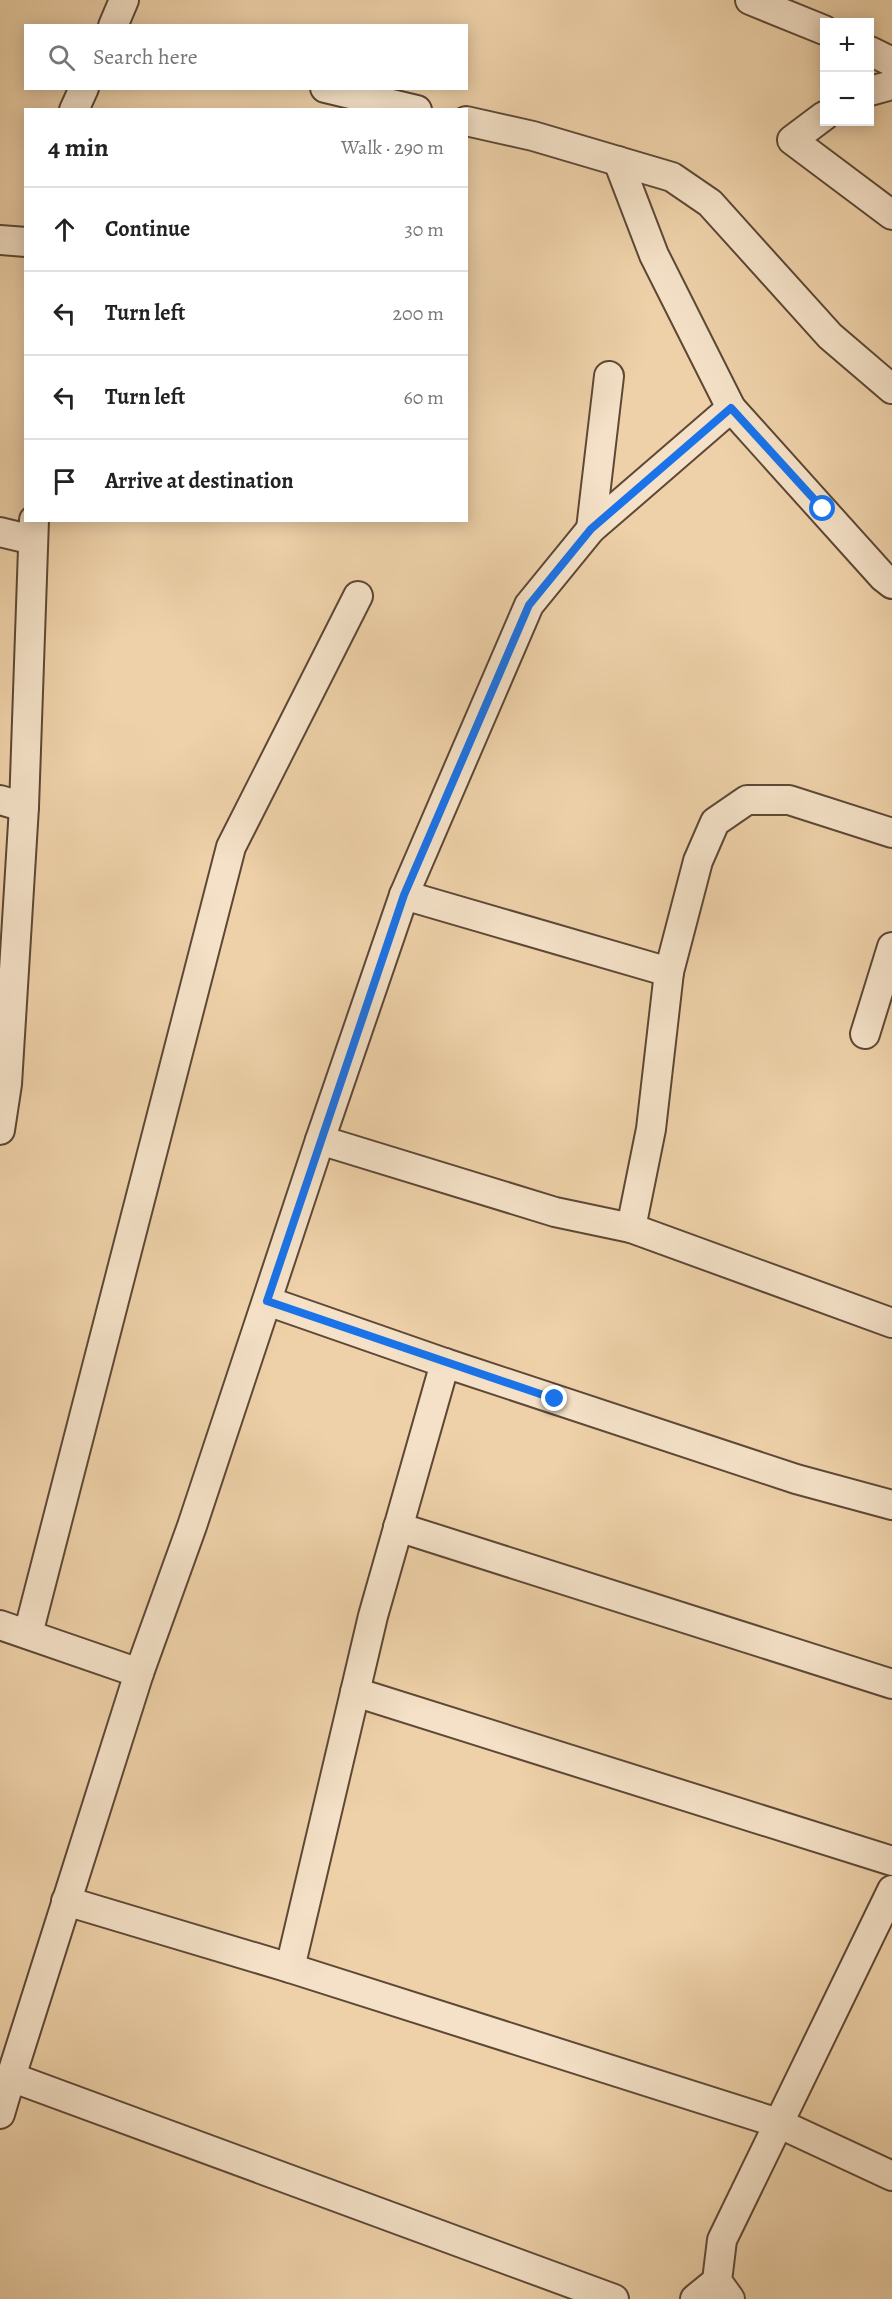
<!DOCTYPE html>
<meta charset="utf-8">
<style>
body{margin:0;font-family:Alegreya,serif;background:#f2f2f2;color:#222}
.controls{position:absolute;right:18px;top:18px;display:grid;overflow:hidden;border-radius:0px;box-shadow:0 3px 15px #0003}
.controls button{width:54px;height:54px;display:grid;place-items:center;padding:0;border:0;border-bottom:2px solid #e0e0e0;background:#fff;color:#222;font:30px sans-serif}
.stop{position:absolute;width:18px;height:18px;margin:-14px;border:4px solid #1a73e8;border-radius:50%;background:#fff}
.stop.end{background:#1a73e8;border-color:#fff;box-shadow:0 2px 6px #0008}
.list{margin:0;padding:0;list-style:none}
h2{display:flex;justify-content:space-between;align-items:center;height:78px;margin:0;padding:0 24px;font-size:26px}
h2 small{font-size:20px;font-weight:400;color:#767676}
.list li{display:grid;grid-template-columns:39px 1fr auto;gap:18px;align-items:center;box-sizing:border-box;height:84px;padding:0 24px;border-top:2px solid #e0e0e0}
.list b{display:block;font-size:22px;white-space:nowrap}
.list em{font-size:20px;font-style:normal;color:#767676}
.icon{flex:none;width:33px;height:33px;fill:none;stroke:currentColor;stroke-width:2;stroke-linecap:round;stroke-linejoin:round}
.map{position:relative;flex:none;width:892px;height:2299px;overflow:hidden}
.search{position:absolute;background:#fff;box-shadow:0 3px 15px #0003;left:24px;top:24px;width:444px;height:66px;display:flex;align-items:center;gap:15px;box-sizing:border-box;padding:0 21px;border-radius:0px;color:#767676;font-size:22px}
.panel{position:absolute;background:#fff;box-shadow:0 3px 15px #0003;left:24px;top:108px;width:444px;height:414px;border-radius:0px}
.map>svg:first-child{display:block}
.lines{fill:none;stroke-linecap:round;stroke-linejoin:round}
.street-casing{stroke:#5d4836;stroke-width:32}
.street{stroke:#f4e1c7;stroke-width:28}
.route{stroke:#1a73e8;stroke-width:8}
</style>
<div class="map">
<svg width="892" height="2299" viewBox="0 0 892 2299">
<rect width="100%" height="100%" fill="#eed1a9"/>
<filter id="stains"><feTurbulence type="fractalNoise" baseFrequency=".00333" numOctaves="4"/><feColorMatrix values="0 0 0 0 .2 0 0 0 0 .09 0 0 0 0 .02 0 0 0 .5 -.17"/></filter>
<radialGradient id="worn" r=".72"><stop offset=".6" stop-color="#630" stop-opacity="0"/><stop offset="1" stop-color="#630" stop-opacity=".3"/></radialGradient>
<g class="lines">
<g class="street-casing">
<g id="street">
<path d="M750,0l74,30"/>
<path d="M113,26l11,-26"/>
<path d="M870,51l22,11"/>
<path d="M325,88l92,22"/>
<path d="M870,91l22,-6"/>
<path d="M74,110l10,-22"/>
<path d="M824,116l-32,24 100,75"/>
<path d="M466,121l67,15 139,41 38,26 120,133 62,53"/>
<path d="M618,161l36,94 77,153 152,169 9,7"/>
<path d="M0,240l26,2"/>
<path d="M731,408l-140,121 -62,76 -125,290 -84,245 235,72 76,16 20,-99 18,-157 29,-111 17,-39 32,-22h42l103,33"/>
<path d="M591,529l18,-153"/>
<path d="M0,532l33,8"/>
<path d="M0,800l24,7"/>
<path d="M404,895l265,77"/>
<path d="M865,1034l27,-87"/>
<path d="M0,1130l7,-46 17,-277 10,-287"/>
<path d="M631,1228l261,95"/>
<path d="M267,1301l178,62"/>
<path d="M398,1527l494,157"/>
<path d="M0,1625l139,48 -128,404 603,222"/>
<path d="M28,1634l203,-787 127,-251"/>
<path d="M139,1673l53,-147 128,-386"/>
<path d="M355,1692l537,169"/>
<path d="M66,1901l224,67 488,155 114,53"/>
<path d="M290,1968l83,-352 72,-253 351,116 96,26"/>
<path d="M0,2114l11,-37"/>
<path d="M695,2299l22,-18"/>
<path d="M730,2299l-13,-18 5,-41 170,-350"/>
</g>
</g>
<use href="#street" class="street"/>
</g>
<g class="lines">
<path class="route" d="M555,1399l-288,-98 137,-406 125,-290 62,-76 140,-121 92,101"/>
</g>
<rect width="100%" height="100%" filter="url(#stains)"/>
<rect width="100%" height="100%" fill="url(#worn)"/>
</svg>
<div class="controls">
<button>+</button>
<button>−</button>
</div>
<div class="stop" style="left:823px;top:509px"></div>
<div class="stop end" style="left:555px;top:1399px"></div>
<div class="search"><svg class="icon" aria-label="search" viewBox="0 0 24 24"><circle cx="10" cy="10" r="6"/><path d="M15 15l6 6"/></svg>Search here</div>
<section class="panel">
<h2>4 min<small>Walk · 290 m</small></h2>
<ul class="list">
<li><svg class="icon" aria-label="ahead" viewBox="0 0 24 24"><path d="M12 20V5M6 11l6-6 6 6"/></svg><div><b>Continue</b></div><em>30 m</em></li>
<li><svg class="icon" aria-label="left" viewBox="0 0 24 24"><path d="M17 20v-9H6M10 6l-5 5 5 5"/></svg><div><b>Turn left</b></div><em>200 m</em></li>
<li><svg class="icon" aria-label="left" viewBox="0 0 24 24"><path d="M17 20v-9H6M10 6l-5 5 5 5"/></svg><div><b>Turn left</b></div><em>60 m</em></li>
<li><svg class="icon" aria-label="arrive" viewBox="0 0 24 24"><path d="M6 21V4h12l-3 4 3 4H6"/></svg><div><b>Arrive at destination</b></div></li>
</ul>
</section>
</div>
